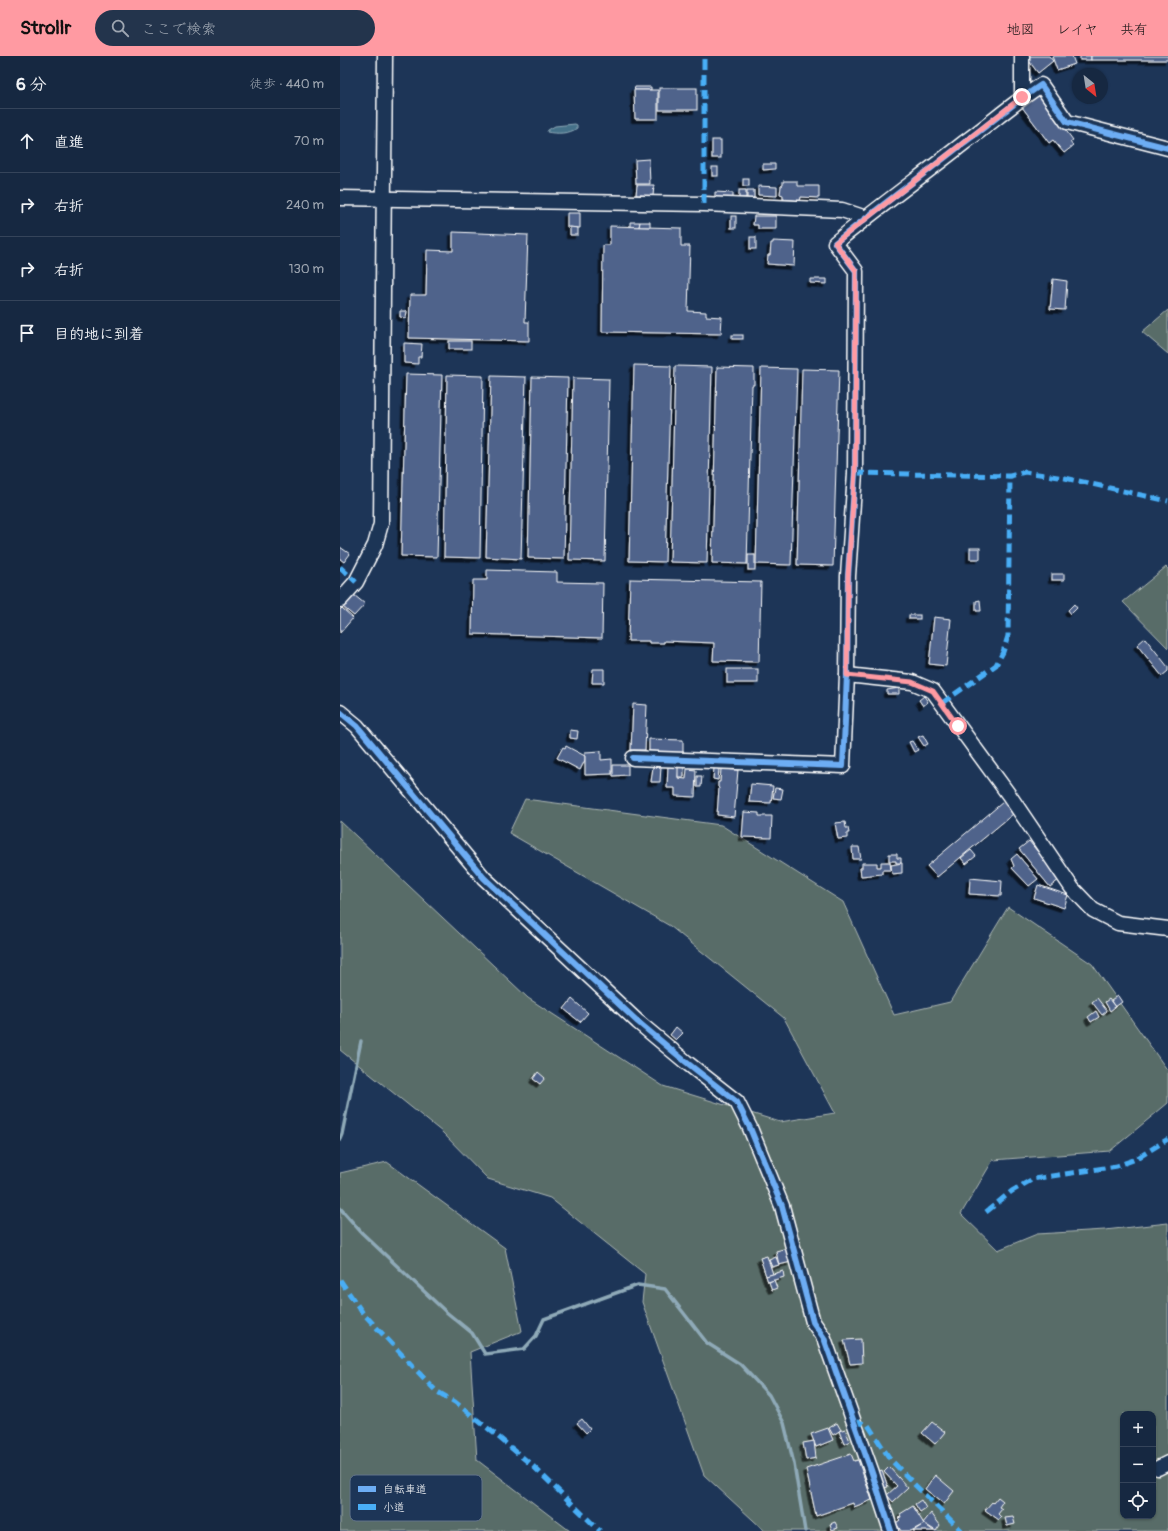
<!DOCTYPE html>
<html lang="ja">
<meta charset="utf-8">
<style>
body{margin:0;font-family:Pangolin,"Klee One",sans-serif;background:#23344c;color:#f1f3f6}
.controls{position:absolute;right:12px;bottom:12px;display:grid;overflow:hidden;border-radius:8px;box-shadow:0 1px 3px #0004}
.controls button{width:36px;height:36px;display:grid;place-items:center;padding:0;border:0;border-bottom:1px solid #35445a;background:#162841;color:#f1f3f6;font:20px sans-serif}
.compass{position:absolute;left:732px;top:12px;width:36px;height:36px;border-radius:50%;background:#162841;box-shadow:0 1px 3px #0004;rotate:150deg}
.stop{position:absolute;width:12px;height:12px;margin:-9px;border:3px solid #ff9aa2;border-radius:50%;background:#fff}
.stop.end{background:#ff9aa2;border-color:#fff;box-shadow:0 1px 4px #0008}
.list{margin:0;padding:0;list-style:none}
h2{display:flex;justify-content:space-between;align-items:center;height:52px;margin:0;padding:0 16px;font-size:17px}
h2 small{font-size:13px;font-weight:400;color:#9ea6b1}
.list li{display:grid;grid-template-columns:26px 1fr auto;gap:12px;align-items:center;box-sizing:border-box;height:64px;padding:0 16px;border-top:1px solid #35445a}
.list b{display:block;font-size:15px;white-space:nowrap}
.list em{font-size:13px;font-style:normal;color:#9ea6b1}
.icon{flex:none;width:22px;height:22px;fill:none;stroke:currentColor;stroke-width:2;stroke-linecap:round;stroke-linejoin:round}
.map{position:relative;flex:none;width:828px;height:1475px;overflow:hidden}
header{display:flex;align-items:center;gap:24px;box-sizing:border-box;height:56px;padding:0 20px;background:#ff9aa2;color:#111}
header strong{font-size:19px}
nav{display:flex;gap:22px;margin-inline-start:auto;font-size:14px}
.search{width:280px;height:36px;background:#23344c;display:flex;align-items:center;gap:10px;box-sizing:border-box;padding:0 14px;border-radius:22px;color:#9ea6b1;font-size:15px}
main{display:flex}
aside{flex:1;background:#162841}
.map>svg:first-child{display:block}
.green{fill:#586c67;stroke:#acb6b3;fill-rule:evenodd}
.water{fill:#457189;stroke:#8faab8}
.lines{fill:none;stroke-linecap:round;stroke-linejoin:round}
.stream{stroke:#8faab8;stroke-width:3.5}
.building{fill:#50648b;stroke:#fff;filter:url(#shadow)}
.minor-casing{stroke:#fff;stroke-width:17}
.minor{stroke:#1d3557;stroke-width:14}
.quiet{stroke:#49aef6;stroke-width:5;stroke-dasharray:10 5;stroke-linecap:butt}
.cycleway-casing{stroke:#1d3557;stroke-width:8}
.cycleway{stroke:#6dadf4;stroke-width:6}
.route{stroke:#ff9aa2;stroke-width:5}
.key{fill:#1d3557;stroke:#617289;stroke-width:1}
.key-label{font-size:11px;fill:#fff}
</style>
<header>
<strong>Strollr</strong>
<div class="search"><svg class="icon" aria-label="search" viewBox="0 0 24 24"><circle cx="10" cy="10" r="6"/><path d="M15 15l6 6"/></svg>ここで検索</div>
<nav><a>地図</a><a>レイヤ</a><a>共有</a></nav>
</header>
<main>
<aside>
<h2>6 分<small>徒歩 · 440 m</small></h2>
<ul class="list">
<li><svg class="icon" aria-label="ahead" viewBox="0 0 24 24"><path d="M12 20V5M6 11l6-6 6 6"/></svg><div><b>直進</b></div><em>70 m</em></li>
<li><svg class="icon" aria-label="right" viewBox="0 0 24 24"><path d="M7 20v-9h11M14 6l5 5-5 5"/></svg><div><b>右折</b></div><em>240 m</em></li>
<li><svg class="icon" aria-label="right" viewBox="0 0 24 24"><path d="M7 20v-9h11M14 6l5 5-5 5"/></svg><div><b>右折</b></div><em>130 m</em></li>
<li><svg class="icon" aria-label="arrive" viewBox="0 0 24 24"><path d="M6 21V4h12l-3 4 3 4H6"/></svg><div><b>目的地に到着</b></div></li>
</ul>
</aside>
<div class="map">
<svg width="828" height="1475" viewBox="0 0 828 1475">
<defs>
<filter id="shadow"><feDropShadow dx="-3.5" dy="3.5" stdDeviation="0" flood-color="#0009"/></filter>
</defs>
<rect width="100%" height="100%" fill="#1d3557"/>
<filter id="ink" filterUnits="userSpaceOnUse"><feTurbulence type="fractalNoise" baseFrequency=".025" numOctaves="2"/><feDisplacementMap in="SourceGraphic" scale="8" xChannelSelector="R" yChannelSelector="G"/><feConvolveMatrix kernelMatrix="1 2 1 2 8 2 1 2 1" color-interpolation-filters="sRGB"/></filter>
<g filter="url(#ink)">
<g class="green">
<path d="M828,254v44l-26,-22z"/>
<path d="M826,511l2,2v79l-45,-46z"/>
<path d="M185,743l196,26 122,77 51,113 56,-13 58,-95 84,57 76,107v32l-58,48 -117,9 -32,54 37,36 39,-16 68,-4 63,-7v308h-403l-61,-56 -62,-173 3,-28 -95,-76 -62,-19 -46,-47 -102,-82v-229l188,177 135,88 117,36 55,-9 -51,-95 -114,-92 -161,-93zM783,1358h30v102h-30z"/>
<path d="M47,1106l118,86 17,83 -52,21 7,108 93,71h-230v-358z"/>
</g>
<path class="water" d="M235,68l2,1v3c-7,6 -21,6 -30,4l1,-2 7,-4z"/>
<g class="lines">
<g class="stream">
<path d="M0,1083l2,-5 19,-93"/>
<path d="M0,1152l22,25 83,78 27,22 13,21 39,-5 12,-13 8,-17 94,-34 27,4 42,54 33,21 29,31 15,28 10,41 11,67"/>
</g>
</g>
<g class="building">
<path d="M690,0h19l4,5 -15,12 -9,-12 -2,-3z"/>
<path d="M712,0h20l3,8 -18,6z"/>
<rect x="740" y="0" width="11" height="4"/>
<rect x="751" y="0" width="77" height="4"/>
<path d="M295,31h16v3h-17z"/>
<rect x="319" y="32" width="38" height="22"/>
<path d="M294,34h24v29h-23z"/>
<path d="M699,38l34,46 -3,2 3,4 -9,7 -11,-13 -4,3 -27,-36z"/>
<rect x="372" y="84" width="9" height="18"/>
<path d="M309,103l1,25h-14l-1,-24z"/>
<path d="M423,108h12v5l-12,1z"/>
<rect x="372" y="111" width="6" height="9"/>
<rect x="403" y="123" width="6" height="7"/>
<path d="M443,125h14v5h22v12l-18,-1 -1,4 -17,-2v-4l-3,-1 1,-8 2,-1z"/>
<path d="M297,129h17l-1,11 -17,-1z"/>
<path d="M418,130l19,1v9l-19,-1z"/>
<rect x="399" y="134" width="7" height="8"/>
<path d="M407,134h7v8l-7,1z"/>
<path d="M375,136l18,1v5h-18z"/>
<path d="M227,157h13v15l-13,-1z"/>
<rect x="391" y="160" width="5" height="12"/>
<path d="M414,160h22v13h-18v-4h-5z"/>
<path d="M290,166h10l-1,5h-9z"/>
<path d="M300,166h10v5h-11z"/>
<path d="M270,170l71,2v18h9l-2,65 18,1v4l16,1 -1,17 -119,-2 1,-87h7z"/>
<path d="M230,171l8,1v7h-8z"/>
<path d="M113,176l75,3 -3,87h4v19l-120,-3 1,-43h16l1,-45 26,1z"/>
<rect x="410" y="181" width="6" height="12"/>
<path d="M433,185l22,1 -1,24 -27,-2 1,-9h2l1,-12h2z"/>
<path d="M470,223h17v5l-17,-1z"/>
<path d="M713,223l14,2 -2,29 -15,-1z"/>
<path d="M60,255h7l-1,7 -6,-1z"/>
<rect x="392" y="279" width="11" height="4"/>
<rect x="109" y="285" width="22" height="8"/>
<path d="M64,287l18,1 -1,13h-3v7l-14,-1z"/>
<path d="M294,309l37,1 -6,196 -36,-1z"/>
<path d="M335,310l37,1 -5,196 -37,-1z"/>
<path d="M377,311l37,1v17h-2l-5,179 -35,-1z"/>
<path d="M421,312l36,1 -6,196 -35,-1z"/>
<path d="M462,313l37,1 -6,196 -36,-1z"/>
<path d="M66,318l36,1 -5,182 -36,-1z"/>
<path d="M107,319l36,1 -3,182 -36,-1z"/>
<path d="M151,320l35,1 -5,182 -35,-2z"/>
<path d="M192,321l36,1 -4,181 -36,-1z"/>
<path d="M233,322l36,1 -4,182 -36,-1z"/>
<path d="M0,491l10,7 -6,8 -4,-3z"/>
<rect x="630" y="492" width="10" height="11"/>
<rect x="408" y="499" width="7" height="15"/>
<path d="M147,514l70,2v10l46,1 -1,55 -130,-4 1,-54h14z"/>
<rect x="712" y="518" width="12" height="6"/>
<path d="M290,523l131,3 -2,80 -46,-1 1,-18 -50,-2v2h-15v-2h-21z"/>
<path d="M14,539l11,9 -11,12 -11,-9z"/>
<path d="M640,544l1,11h-5v-10z"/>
<path d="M734,548l3,4 -6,6 -3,-4z"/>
<path d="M2,552l11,10 -13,15v-23z"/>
<rect x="569" y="559" width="11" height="4"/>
<path d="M594,561l17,2 -5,47 -17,-2z"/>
<path d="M805,582l23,29v4l-6,5 -25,-31z"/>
<path d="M253,613h11v14h-12z"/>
<rect x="387" y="613" width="31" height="14"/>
<path d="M559,632v6h-12v-4z"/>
<path d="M584,640l4,6 -5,4 -4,-6z"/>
<path d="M293,648l14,1 -2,45h-14z"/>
<path d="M230,674l8,1 -1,8 -7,-1z"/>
<path d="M583,679l5,9 -4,2 -6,-9z"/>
<path d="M309,683l34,1v13l-34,-2z"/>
<path d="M572,685l6,9 -4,2 -5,-10z"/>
<path d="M226,690l19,10v4l-5,10 -23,-12 6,-11 2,1z"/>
<path d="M261,695v9l11,-1v15l-27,1v-23z"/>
<path d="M273,709h15v10l-15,1z"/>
<path d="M328,709h11l-1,13 8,1 1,-10 9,1 -1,27 -20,-1v-8h-8z"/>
<path d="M338,710l6,1v10h-6z"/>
<path d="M313,711h8l-1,15h-9z"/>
<path d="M374,712l5,1 -1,11 -5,-1z"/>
<path d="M381,713l17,1 -4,47 -17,-2 2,-27 -1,-1v-5h2z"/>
<path d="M357,720h5l-1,11h-4z"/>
<path d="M411,728l22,2 -2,17 -22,-1z"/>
<path d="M435,732l8,1 -2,10 -8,-1z"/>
<path d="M663,746l10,12 -76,63 -10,-11z"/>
<path d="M404,756l15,1v3h13l-1,22 -29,-1z"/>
<path d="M505,766l1,6h2l1,5h-2v5l-9,1 -3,-16z"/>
<path d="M689,785l31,38 -10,8 -31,-38z"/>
<path d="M512,791h7l2,12h-8z"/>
<path d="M631,794l5,6 -10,8 -5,-6z"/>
<path d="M549,798h8v4h4v5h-5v-2h-7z"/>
<path d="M677,798l21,25 -9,7 -17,-18 2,-2 -3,-7z"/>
<path d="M541,806h9l1,8h-9v4l-21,2 -1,-8h2v-5h15v4h4z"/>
<path d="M562,807v10l-10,1 -1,-9z"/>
<path d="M630,822l32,3 -1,15 -32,-2z"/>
<path d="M698,829l30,10 -4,13 -30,-10z"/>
<path d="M778,940l4,6 -7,5 -4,-6z"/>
<path d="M757,942l10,13 -5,4 -10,-13z"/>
<path d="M232,943l16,14 -8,9 -16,-13z"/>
<path d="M769,943l6,8 -5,4 -5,-9z"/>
<path d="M756,955l3,6 -8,5 -3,-5z"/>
<path d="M336,971l7,6 -7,7 -6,-5z"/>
<path d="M198,1016l7,6 -5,6 -7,-5z"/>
<path d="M447,1192l4,14 -12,3 -3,-14z"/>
<path d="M427,1200l6,18 -7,2 -6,-18z"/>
<path d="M436,1201l3,8 -7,2 -3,-7z"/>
<path d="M443,1215l1,6 -16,5 -2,-6z"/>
<path d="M434,1224l3,8 -5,2 -3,-8z"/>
<path d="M521,1283l1,24 -12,1 -6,-24z"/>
<path d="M242,1363l8,10 -4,4 -9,-10z"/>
<path d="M592,1366l13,10 -10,12 -13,-11z"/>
<path d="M497,1367l4,7 -8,5 -4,-7z"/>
<path d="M488,1372l5,12 -17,7 -5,-13z"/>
<path d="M505,1373l5,12 -6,3 -5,-13z"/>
<path d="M474,1385l2,17 -10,2 -3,-17z"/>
<path d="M511,1398l3,7 4,-1 14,40 -18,7 -1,-4 -37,13 -10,-47z"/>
<path d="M549,1411l19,21 -15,14 -6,-7 10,-9 -13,-14z"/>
<path d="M542,1414l6,17 -5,1 -6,-16z"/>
<path d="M595,1419l19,16 -10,13 -19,-15z"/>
<path d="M658,1441l5,4 -4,6 3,2 -4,5 3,3 -2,3 -14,-10 7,-8 1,1z"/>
<path d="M581,1444l5,8 -6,4 -5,-8z"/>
<path d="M573,1450l11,18 -13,7h-10l-5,-8 4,-3 -2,-2 3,-1 -1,-3z"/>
<path d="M591,1457l9,12 -4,6 -13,-8z"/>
<path d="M673,1461l2,7 -8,2 -2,-8z"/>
<path d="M495,1466l3,6 -6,2 -2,-6z"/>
<path d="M584,1468l10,7h-21z"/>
</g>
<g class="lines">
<g class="minor-casing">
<g id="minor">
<path d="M682,0v41"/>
<path d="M0,142l364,6 138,6 24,8"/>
<path d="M0,544l16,-18 19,-37 6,-21 4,-468"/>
<path d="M507,619l65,7 21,9 76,104 63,93 21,22 25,13 50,6"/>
<path d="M0,656l17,14 127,152 154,144 48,40 51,40 13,26 32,78 31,116 11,16 47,132 20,61"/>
<path d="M293,702l210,8 4,-91 1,-99 7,-103 1,-202 -21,-28c42,-35 87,-67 130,-101 26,-19 50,-40 76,-57l26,37 101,26"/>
<path d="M818,1412l10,-5"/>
</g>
</g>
<use href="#minor" class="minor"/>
<g class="quiet">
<path d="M364,148v-148"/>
<path d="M515,417l155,3 15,-4 40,6 103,23"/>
<path d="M0,511l16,15"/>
<path d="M602,647l54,-38 7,-13 5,-16 2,-160"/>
<path d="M646,1156l26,-21 21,-12 84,-13 19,-7 32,-20"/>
<path d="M0,1224l22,32 74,79 19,11 35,28 44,37 66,64"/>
<path d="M514,1365l14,4 22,34 26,27 46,45"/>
</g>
<g class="cycleway-casing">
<g id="cycleway">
<path d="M0,656l17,14 127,152 154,144 48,40 51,40 13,26 32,78 31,116 11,16 47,132 20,61"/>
<path d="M293,702l210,8 4,-91 1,-99 7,-103 1,-202 -21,-28c42,-35 87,-67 130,-101 26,-19 50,-40 76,-57l26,37 101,26"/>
</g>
</g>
<use href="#cycleway" class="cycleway"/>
</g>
</g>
<g class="lines" filter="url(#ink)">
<path class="route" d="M618,670l-25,-35 -21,-9 -65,-7 1,-99 7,-104 1,-201 -21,-28 187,-146"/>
</g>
<rect x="10" y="1419" width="132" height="46" rx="6" class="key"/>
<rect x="18" y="1430" width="18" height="6" fill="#6dadf4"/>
<rect x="18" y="1448" width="18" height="6" fill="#49aef6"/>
<g class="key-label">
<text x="43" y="1437">自転車道</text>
<text x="43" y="1455">小道</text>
</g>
</svg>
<div class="controls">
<button>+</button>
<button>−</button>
<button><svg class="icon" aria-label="locate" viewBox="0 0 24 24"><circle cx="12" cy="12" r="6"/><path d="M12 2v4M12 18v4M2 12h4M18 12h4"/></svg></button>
</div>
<svg class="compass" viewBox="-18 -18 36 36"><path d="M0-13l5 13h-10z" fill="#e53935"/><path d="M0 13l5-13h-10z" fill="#9ea6b1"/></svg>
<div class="stop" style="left:618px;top:670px"></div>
<div class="stop end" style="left:682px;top:41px"></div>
</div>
</main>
